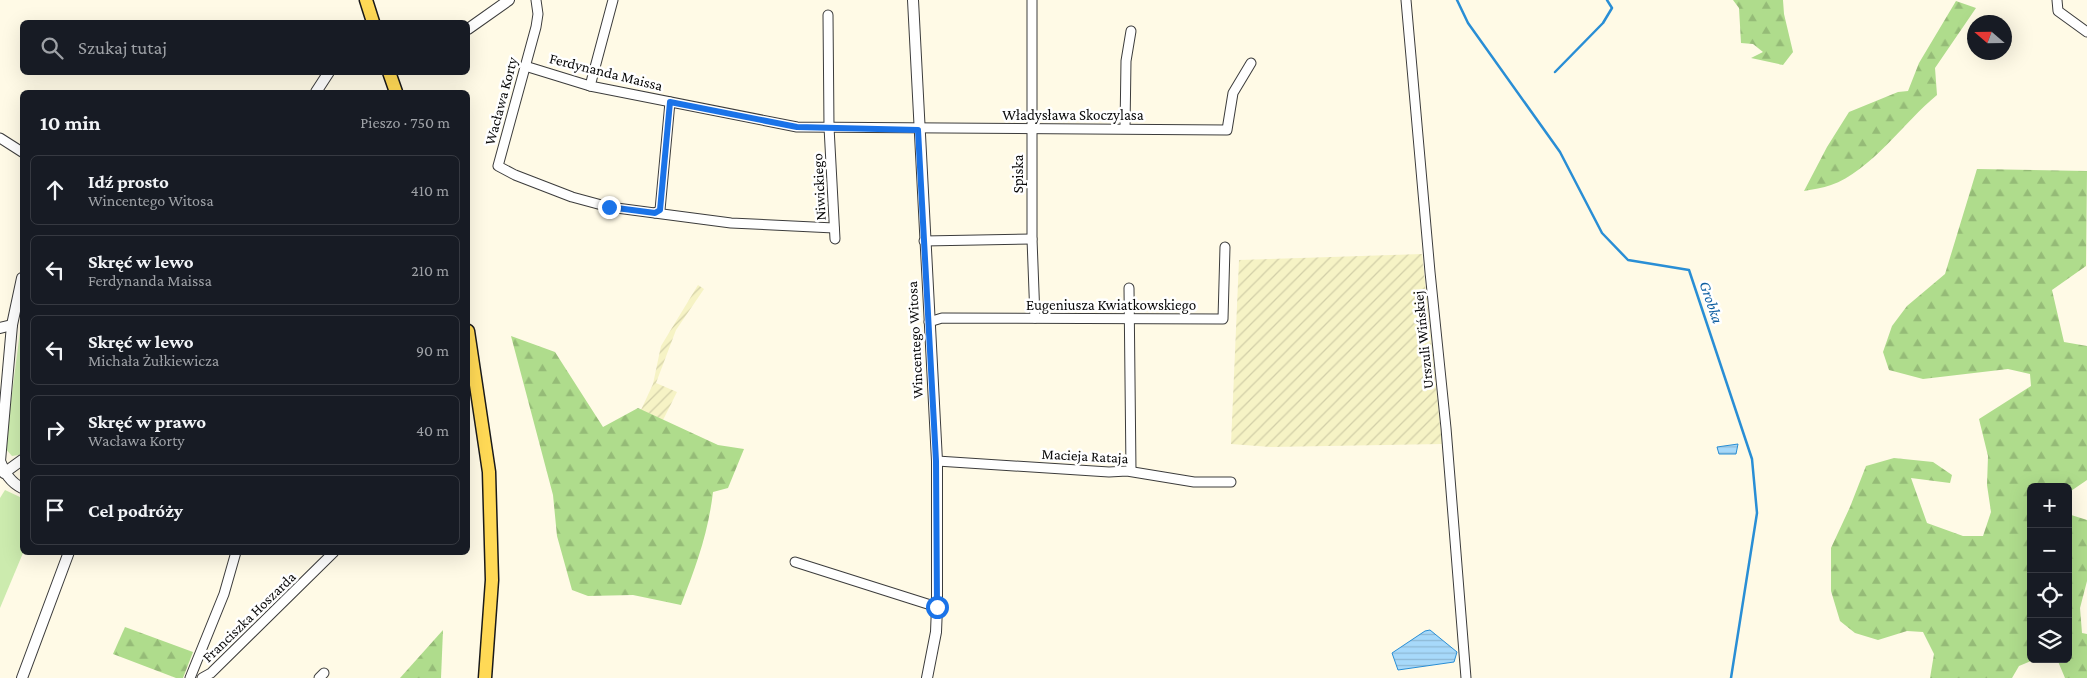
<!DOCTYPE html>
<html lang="pl">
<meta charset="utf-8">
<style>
body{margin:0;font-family:"Crimson Pro",serif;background:#242831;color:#f1f3f6}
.controls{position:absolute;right:15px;bottom:15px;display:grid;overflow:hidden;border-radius:8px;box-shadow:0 5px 20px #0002}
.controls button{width:45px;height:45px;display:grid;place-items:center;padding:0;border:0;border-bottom:1px solid #363941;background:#171b24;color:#f1f3f6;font:25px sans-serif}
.compass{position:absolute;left:1967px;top:15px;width:45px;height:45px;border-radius:50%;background:#171b24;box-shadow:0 5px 20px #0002;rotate:290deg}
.stop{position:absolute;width:15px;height:15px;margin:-11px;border:4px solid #1a73e8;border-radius:50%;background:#fff}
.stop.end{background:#1a73e8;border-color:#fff;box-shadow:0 1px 5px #0008}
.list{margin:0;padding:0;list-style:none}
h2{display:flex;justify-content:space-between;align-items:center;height:65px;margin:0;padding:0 20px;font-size:21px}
h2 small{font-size:16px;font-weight:400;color:#9ea1a6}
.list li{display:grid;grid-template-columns:32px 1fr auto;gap:15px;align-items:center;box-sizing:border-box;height:70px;margin:0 10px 10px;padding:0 10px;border:1px solid #363941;border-radius:8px}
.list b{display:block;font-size:19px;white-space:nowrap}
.list p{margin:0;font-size:16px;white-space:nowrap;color:#9ea1a6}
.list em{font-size:16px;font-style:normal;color:#9ea1a6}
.icon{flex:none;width:28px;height:28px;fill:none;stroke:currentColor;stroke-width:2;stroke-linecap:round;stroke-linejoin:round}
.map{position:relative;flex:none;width:2087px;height:678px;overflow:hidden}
.search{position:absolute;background:#171b24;box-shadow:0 5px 20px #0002;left:20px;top:20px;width:450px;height:55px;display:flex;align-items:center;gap:12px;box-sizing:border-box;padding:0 18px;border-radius:8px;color:#9ea1a6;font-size:19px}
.panel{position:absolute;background:#171b24;box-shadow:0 5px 20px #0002;left:20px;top:90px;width:450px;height:465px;border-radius:8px}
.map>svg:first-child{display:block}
.farmland{fill:url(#farmland-furrows)}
.forest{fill:url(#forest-firs)}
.park{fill:#ccebae}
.water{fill:url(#water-rules);stroke:#298ed5}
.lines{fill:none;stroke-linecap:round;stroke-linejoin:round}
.stream{stroke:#298ed5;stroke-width:2.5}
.minor-casing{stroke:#3c3c3c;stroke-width:11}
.tertiary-casing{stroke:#3c3c3c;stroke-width:12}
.primary-casing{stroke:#1a1a1a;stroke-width:15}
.minor{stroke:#fff;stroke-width:9}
.tertiary{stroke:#fff;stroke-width:10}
.primary{stroke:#ffd956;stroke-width:12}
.route{stroke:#1a73e8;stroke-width:6}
.labels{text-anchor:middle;stroke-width:5;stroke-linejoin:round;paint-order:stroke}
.street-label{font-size:15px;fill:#090909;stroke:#fff}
.water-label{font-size:16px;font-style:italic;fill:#0d5ea1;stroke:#fff}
</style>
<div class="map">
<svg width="2087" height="678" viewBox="0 0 2087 678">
<defs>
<pattern id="farmland-furrows" width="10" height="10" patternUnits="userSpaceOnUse" patternTransform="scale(1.25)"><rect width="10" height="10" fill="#f6f3c5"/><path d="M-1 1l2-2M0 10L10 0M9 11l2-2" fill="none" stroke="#d2cfa8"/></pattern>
<pattern id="forest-firs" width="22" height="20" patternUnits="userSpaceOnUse" patternTransform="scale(1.25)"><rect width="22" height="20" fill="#afdc8c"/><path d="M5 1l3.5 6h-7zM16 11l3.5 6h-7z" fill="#95bb77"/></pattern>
<pattern id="water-rules" width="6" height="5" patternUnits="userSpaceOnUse" patternTransform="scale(1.25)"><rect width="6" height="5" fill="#a7d9fa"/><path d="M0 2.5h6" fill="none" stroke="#8eb9d5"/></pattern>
</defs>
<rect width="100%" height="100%" fill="#fffae6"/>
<g class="farmland">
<path d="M1422,254l20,190 -171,3 -40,-3 8,-184z"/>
<path d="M698,285l6,4 -28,41 -20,53 21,9 -14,28 -22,-10 12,-26 8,-38z"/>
</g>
<g class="forest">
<path d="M1733,0h50l1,14 9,38 -10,13 -32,-7 12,-6 -10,-8 -12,-1 -2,-35z"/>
<path d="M1956,1l20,7 -41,60 2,27c-32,26 -67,77 -106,90 -8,3 -18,4 -27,6l23,-44 22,-35 49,-20 10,-1 11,-28z"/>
<path d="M1977,169l110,2 -1,95 -34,24 12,52 23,4v134l-19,13v-6h-37v172h5l-17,7 -7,12h-82l4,-24 -11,-22 -16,-1 -29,9 -23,-7 -15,-12 -9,-30v-43l19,-41 16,-41 28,-8 39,4 19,13 -2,8 -39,-5 16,45 36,13h20l8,-24 -4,-27 1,-29 -9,-37 52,-33 -1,-12 -22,-5 -85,10 -34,-9 -6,-18 9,-26 15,-20 38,-32z"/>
<path d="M511,336l44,16 48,75 35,-19 80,37 26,4 -16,39 -15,4c-5,42 -17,74 -32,113l-48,-10 -45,1 -16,-6 -15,-54 -4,-41z"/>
<path d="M2068,514l19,6v61l-7,27 2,25 5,1v44h-22l-8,-19h11z"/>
<path d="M125,627l68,25 -10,26h-7l-63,-24z"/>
<path d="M443,630l-2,48h-41z"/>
</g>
<g class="park">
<path d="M22,316v135l-3,4 -7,1 -7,-8z"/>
<path d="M5,490l17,8 1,55 -23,55v-110z"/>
</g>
<g class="water">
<path d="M1738,444l-2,10h-17l-2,-7z"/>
<path d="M1430,630l27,22 -3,10 -56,8 -6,-17 33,-22z"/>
</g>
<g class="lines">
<g class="stream">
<path d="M1457,0l11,23 92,129 42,81 26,27 61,10 63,189 5,54 -26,165"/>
<path d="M1555,72l48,-49 9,-15 -5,-8"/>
</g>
<g class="minor-casing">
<g id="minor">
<path d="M536,0l2,14 -2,13 -38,139 17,9 57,22 37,10 122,16 103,5"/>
<path d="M1032,0v239l3,79"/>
<path d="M1406,0l24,272 16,156 20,250"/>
<path d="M2057,0l1,11 29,21"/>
<path d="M828,15l1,112 6,112"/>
<path d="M525,66l65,20 207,41 430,3 6,-37 18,-30"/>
<path d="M590,86l23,-86"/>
<path d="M1125,128l1,-67 5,-30"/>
<path d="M0,138l22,14"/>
<path d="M655,213l5,-3 10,-108"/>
<path d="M924,241l108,-2"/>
<path d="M1129,288l2,183"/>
<path d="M929,322l13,-4 281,1 2,-72"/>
<path d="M937,461l172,11 18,-1 67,11h37"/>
<path d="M795,562l142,45"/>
<path d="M190,678l34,-84 12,-42"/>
<path d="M202,678l9,-5 123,-121"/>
<path d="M319,678l5,-5"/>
</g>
</g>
<g class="tertiary-casing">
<g id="tertiary">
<path d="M913,0l24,461v146l-1,25 -9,46"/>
<path d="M468,29l41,-29"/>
<path d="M316,92l13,-20"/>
<path d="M22,278l-10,47 -12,136c5,12 10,21 22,27"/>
<path d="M0,328l12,-3"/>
<path d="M4,473l18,-13"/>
<path d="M22,678l47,-126"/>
</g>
</g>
<g class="primary-casing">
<g id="primary">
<path d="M366,0l7,22"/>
<path d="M389,72l7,20"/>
<path d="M468,331l21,141 3,108 -7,98"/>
</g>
</g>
<use href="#minor" class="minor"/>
<use href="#tertiary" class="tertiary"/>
<use href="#primary" class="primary"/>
</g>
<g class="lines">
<path class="route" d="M609,207l46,6 5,-3 10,-108 127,25 121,3 18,331 1,146"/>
</g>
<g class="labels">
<g class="street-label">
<text transform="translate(606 72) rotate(14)" y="5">Ferdynanda Maissa</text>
<text transform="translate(501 101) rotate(-75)" y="5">Wacława Korty</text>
<text x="1073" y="120">Władysława Skoczylasa</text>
<text transform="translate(1018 174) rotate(-90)" y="5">Spiska</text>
<text transform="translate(819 187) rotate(-93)" y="5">Niwickiego</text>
<text x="1111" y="310">Eugeniusza Kwiatkowskiego</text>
<text transform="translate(915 340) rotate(-93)" y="5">Wincentego Witosa</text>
<text transform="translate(1423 340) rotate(-96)" y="5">Urszuli Wińskiej</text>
<text transform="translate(1085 456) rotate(3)" y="5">Macieja Rataja</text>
<text transform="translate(249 617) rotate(-44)" y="5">Franciszka Hoszarda</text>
</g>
<g class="water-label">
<text transform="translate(1712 302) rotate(71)" y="6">Grobka</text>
</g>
</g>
</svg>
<div class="controls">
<button>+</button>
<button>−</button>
<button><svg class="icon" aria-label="locate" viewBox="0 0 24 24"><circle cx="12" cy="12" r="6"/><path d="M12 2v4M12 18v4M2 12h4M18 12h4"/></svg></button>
<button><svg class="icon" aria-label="layers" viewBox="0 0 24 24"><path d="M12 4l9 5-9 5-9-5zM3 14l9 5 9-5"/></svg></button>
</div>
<svg class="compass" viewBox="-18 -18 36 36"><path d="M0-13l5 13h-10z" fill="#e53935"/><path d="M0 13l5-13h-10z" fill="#9ea1a6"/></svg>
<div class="stop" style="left:937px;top:607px"></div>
<div class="stop end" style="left:609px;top:207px"></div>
<div class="search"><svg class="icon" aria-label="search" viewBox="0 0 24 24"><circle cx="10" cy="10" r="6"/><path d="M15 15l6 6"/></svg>Szukaj tutaj</div>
<section class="panel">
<h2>10 min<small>Pieszo · 750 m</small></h2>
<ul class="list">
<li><svg class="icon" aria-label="ahead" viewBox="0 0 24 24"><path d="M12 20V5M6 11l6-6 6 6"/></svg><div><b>Idź prosto</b><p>Wincentego Witosa</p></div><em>410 m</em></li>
<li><svg class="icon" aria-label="left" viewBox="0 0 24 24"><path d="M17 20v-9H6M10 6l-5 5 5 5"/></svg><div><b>Skręć w lewo</b><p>Ferdynanda Maissa</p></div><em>210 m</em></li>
<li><svg class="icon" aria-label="left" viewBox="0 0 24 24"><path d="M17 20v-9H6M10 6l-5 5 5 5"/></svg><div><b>Skręć w lewo</b><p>Michała Żułkiewicza</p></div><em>90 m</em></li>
<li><svg class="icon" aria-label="right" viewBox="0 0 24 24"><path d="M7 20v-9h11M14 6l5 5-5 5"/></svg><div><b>Skręć w prawo</b><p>Wacława Korty</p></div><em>40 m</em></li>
<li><svg class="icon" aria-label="arrive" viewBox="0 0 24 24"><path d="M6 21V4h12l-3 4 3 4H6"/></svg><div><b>Cel podróży</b></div></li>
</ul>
</section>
</div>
